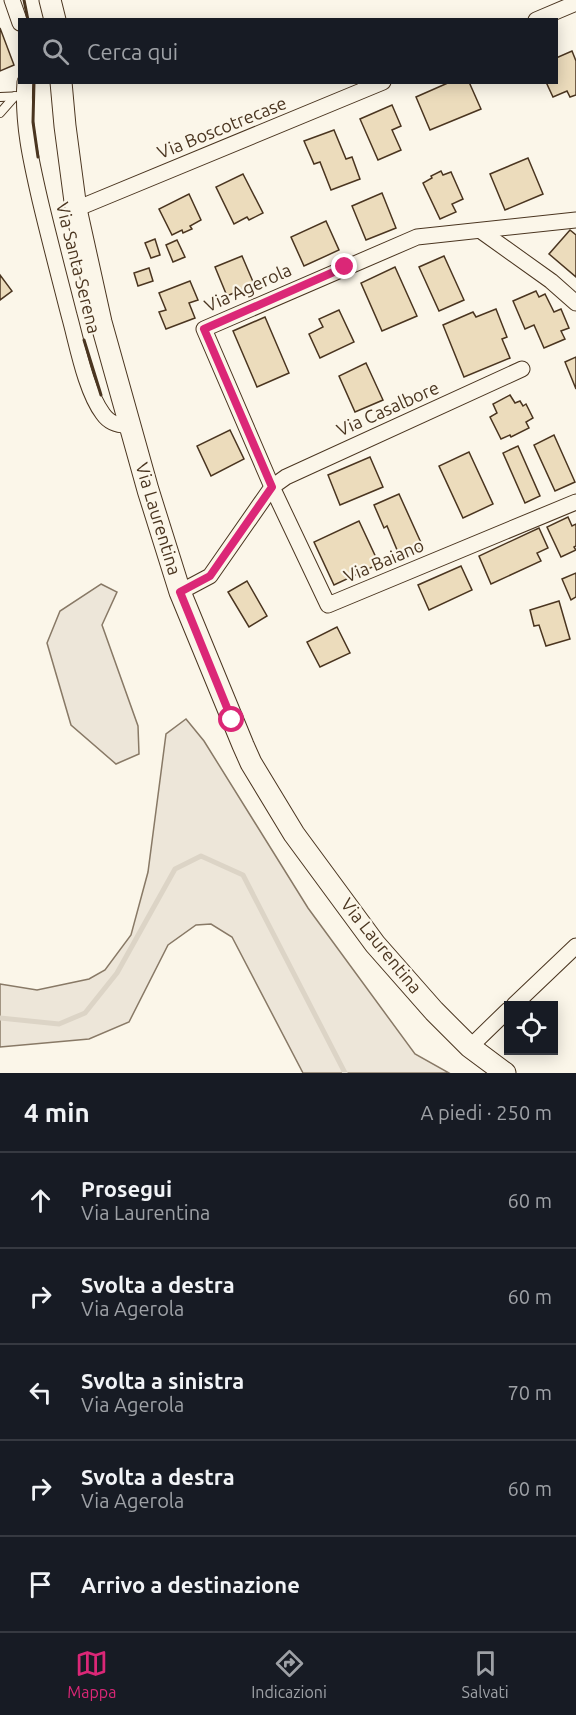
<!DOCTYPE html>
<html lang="it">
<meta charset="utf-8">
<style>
body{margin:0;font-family:Ubuntu,sans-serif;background:#242831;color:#f1f3f6}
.controls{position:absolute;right:18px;bottom:18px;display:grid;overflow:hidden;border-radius:0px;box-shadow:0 3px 15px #0003}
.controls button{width:54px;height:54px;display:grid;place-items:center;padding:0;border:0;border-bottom:2px solid #363941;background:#171b24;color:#f1f3f6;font:30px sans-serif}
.stop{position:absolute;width:18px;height:18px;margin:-14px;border:4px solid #db2777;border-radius:50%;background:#fff}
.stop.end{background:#db2777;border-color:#fff;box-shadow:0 2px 6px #0008}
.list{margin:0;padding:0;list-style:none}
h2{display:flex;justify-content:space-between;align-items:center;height:78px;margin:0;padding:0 24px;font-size:26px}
h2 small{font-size:20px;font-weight:400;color:#9ea1a6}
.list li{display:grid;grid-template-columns:39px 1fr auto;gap:18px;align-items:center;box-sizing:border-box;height:96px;padding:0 24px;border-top:2px solid #363941}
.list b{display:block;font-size:22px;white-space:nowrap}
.list p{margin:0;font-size:20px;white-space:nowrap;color:#9ea1a6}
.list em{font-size:20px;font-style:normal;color:#9ea1a6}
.icon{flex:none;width:33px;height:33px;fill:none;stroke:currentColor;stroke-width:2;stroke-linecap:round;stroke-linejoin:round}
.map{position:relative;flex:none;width:576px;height:1073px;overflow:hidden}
.search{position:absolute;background:#171b24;box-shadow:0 3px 15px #0003;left:18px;right:18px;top:18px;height:66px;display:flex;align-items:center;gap:15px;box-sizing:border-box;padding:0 21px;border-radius:0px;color:#9ea1a6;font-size:22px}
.sheet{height:558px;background:#171b24}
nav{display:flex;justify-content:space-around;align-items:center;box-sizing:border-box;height:84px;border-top:2px solid #363941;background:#171b24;font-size:16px;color:#9ea1a6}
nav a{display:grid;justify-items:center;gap:3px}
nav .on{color:#db2777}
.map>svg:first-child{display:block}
.green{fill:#ede6d9;stroke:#887966;stroke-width:1.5}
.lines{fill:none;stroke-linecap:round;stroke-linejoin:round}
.stream{stroke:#dcd4c6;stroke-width:5}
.building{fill:#ecdcbc;stroke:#4a3520;stroke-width:1.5}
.service-casing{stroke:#4a3520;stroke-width:10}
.minor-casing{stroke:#4a3520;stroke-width:17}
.secondary-casing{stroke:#4a3520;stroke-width:23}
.service{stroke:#fbf6e9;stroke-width:8}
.minor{stroke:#fbf6e9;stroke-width:15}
.secondary{stroke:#fbf6e9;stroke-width:21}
.wall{stroke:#4a3520;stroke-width:3}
.route{stroke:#db2777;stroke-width:8}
.labels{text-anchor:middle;stroke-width:4.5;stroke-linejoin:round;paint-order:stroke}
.street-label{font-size:18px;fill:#4a3520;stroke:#fbf6e9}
</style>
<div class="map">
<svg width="576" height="1073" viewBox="0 0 576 1073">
<rect width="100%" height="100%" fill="#fbf6e9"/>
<g class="green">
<path d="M101,584l16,8 -15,33 36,101 1,28 -23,10 -45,-39 -24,-82 13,-32z"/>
<path d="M186,719l18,22 104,167 107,146 34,19h-146l-71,-136 -21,-13 -15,1 -28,20 -39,77 -40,17 -89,8v-63l37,6 52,-11 16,-9 26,-35 17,-63 18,-138z"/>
</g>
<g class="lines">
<path class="stream" d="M0,1018l59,6 26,-11 32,-40 58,-104 26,-13 42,19 102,198"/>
</g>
<g class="building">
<path d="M0,28l14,37 -14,6z"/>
<path d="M572,51l4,10v34l-6,2 -3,-6 -14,6 -7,-15h10v-24z"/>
<path d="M450,82h19l12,27 -51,21 -14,-33z"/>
<path d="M392,105l9,21 -9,4 9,20 -23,10 -18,-41z"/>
<path d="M334,130l12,29 6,-2 8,22 -29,11 -11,-28 -6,2 -10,-23z"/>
<path d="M528,158l15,36 -38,16 -15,-36z"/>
<path d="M441,171l2,4 8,-3 12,27 -11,5 4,8 -16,7 -17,-36 9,-5 -1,-2z"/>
<path d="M243,174l20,39 -14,7 -2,-3 -13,7 -18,-37z"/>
<path d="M382,193l14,35 -30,12 -14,-34z"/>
<path d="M189,194l12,26 -11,6 2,3 -9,4 -1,-3 -10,5 -13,-26z"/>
<path d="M326,221l13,29 -35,16 -13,-29z"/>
<path d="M570,230l6,5v42l-27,-23z"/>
<path d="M155,239l5,16 -9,3 -6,-15z"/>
<path d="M177,240l8,17 -12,5 -7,-17z"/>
<path d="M242,256l12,28 -27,12 -12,-29z"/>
<path d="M444,256l20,44 -25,11 -20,-44z"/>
<path d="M395,267l22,49 -35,15 -21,-48z"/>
<path d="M149,268l4,13 -15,5 -4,-13z"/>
<path d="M0,275l12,16 -12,9z"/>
<path d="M190,281l8,19 -9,3 6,15 -29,11 -7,-17 7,-2 -7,-17z"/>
<path d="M536,291l3,6 6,-3 9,18 7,-3 8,19 -8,3 4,8 -21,9 -10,-23 -9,4 -12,-28z"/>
<path d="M496,309l11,28 -5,2 8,19 -46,19 -21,-52 30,-13 3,5z"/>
<path d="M339,310l15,32 -34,16 -11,-24 14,-7 -4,-8z"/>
<path d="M265,317l24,56 -32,14 -24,-56z"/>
<path d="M576,357v32l-11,-27z"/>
<path d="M366,363l17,37 -28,12 -16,-36z"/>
<path d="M510,395l5,8 5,-2 3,5 3,-2 7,14 -7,4 3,6 -18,9 -1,-2 -9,4 -11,-22 7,-4 -4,-9z"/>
<path d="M230,430l14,29 -33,17 -14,-30z"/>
<path d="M554,435l21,47 -20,9 -21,-46z"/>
<path d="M518,446l22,50 -15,7 -22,-50z"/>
<path d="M469,452l24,52 -30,14 -24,-52z"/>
<path d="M370,457l13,30 -43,18 -12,-30z"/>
<path d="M399,494l24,53 -23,10 -13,-31 -3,2 -10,-23z"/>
<path d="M568,517l4,9 4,-2v22l-2,1 2,3 -15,7 -14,-30z"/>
<path d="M359,521l20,43 -45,21 -20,-43z"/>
<path d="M539,528l9,20 -11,5 4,8 -50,23 -12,-28z"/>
<path d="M461,566l11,24 -43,20 -11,-25z"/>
<path d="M576,573v24l-5,3 -9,-21z"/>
<path d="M247,581l20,35 -18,11 -21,-35z"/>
<path d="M559,601l11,38 -24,7 -7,-21 -5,1 -4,-16z"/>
<path d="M337,627l13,26 -30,14 -13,-25z"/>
</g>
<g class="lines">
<g class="service-casing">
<g id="service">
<path d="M0,97l24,-1"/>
<path d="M0,113l15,-17"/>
</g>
</g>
<g class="minor-casing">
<g id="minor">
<path d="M12,0l8,23"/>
<path d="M536,20l40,-17"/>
<path d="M25,82c-3,40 6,79 15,118 9,38 19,76 29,115 8,28 16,75 34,99 7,10 16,12 28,11"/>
<path d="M76,209l307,-127"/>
<path d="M481,231l70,50 25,22"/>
<path d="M522,369l-236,108 -14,10 56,118 248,-103"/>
<path d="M180,592l30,-16 62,-89 -68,-158 213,-92 159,-17"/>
<path d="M514,1005l62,-59"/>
<path d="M470,1047l38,-37"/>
</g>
</g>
<g class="secondary-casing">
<g id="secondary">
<path d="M50,0l5,20"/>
<path d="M61,82l4,44 11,83 25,113 47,168 32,102 63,153 8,18 43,71 81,110 59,67 36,36 35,26"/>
</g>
</g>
<use href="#service" class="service"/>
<use href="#minor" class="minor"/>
<use href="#secondary" class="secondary"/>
<g class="wall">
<path d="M24,0l4,20"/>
<path d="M34,82l-1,40 5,35"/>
<path d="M84,340l17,55"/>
</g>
</g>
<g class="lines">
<path class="route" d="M232,720l-52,-128 30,-16 62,-89 -68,-158 141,-62"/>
</g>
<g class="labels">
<g class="street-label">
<text transform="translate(222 128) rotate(-22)" y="6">Via Boscotrecase</text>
<text transform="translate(78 268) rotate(76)" y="6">Via Santa Serena</text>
<text transform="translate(248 288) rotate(-24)" y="6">Via Agerola</text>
<text transform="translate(388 409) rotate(-24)" y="6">Via Casalbore</text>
<text transform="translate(158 519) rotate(73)" y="6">Via Laurentina</text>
<text transform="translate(384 561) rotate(-23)" y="6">Via Baiano</text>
<text transform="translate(381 946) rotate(51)" y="6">Via Laurentina</text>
</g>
</g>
</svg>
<div class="controls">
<button><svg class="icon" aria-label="locate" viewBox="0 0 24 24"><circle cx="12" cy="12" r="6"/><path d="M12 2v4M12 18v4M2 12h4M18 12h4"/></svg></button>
</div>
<div class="stop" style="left:232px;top:720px"></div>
<div class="stop end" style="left:345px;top:267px"></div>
<div class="search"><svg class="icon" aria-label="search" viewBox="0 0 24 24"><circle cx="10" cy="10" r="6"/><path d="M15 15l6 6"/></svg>Cerca qui</div>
</div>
<section class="sheet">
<h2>4 min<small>A piedi · 250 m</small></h2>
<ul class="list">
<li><svg class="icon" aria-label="ahead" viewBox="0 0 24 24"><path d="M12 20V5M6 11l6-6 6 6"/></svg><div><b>Prosegui</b><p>Via Laurentina</p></div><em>60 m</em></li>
<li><svg class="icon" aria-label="right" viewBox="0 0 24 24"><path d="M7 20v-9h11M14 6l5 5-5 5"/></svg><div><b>Svolta a destra</b><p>Via Agerola</p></div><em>60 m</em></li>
<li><svg class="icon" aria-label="left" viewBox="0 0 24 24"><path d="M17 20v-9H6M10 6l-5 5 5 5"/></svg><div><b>Svolta a sinistra</b><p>Via Agerola</p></div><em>70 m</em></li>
<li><svg class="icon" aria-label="right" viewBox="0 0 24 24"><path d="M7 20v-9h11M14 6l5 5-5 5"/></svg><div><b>Svolta a destra</b><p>Via Agerola</p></div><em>60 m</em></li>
<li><svg class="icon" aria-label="arrive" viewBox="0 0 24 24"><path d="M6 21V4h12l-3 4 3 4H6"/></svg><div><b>Arrivo a destinazione</b></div></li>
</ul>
</section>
<nav>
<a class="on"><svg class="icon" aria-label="map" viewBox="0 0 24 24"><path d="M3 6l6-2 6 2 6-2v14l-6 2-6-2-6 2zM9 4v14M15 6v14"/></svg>Mappa</a>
<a><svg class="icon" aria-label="directions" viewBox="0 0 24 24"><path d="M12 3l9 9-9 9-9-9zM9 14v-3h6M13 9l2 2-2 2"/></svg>Indicazioni</a>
<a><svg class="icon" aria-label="saved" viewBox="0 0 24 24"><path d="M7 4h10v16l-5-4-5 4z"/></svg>Salvati</a>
</nav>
